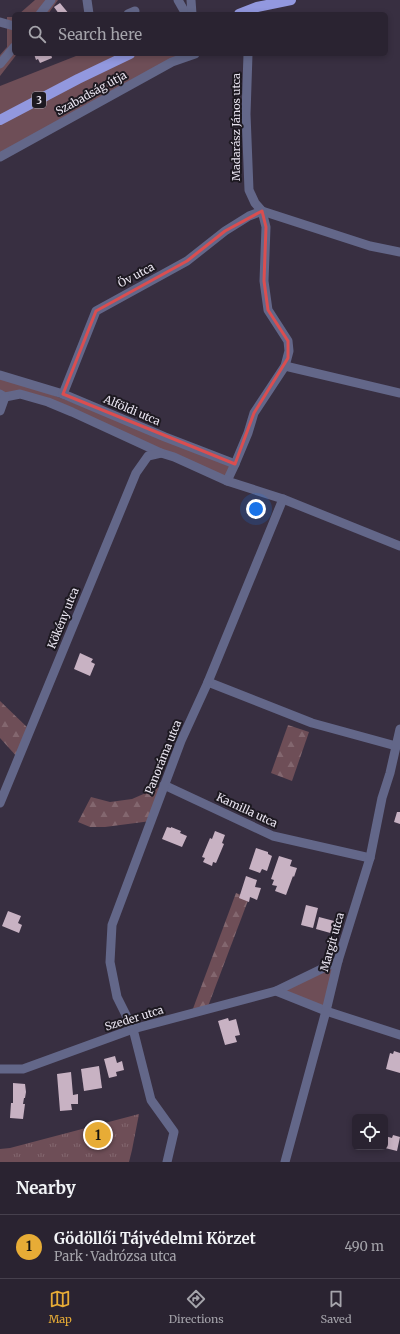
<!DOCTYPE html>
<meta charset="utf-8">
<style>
body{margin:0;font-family:Merriweather,serif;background:#322b39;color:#f1f3f6}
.controls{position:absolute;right:12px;bottom:12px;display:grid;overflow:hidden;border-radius:6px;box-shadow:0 2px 6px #0003}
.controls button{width:36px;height:36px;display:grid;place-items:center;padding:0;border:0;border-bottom:1px solid #46404d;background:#2a2331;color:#f1f3f6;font:20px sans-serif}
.you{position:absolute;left:256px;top:509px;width:14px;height:14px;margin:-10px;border:3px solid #fff;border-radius:50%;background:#1a73e8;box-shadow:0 0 0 6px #1a73e833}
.badge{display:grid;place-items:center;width:26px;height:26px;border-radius:50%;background:#e7ac36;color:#111;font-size:13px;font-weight:700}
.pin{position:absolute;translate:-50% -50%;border:2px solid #fff;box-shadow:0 1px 4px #0006}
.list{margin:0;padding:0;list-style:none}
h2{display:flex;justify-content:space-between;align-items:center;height:52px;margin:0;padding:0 16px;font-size:17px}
h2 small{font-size:13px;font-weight:400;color:#a5a4ab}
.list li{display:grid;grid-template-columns:26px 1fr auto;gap:12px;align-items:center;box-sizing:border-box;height:64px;padding:0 16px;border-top:1px solid #46404d}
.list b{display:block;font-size:15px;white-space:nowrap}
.list p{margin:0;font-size:13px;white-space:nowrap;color:#a5a4ab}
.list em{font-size:13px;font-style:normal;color:#a5a4ab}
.icon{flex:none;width:22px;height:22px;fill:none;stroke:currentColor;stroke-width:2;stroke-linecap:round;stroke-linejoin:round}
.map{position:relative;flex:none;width:400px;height:1162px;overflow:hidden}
.search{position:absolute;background:#2a2331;box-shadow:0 2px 6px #0003;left:12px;right:12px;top:12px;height:44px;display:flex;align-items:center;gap:10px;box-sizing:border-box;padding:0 14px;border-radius:6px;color:#a5a4ab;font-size:15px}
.sheet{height:116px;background:#2a2331}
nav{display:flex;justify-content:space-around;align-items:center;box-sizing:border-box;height:56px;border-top:1px solid #46404d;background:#2a2331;font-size:11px;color:#a5a4ab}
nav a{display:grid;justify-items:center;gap:2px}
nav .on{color:#e7ac36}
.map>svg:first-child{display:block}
.grass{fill:#6e4e57}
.forest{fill:url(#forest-firs)}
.park{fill:url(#park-tufts)}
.building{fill:#c8b2c3}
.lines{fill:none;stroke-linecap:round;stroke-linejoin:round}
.minor{stroke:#636789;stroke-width:9}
.major{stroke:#9298df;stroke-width:10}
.marked{fill:none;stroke:#da4e50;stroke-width:3;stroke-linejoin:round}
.labels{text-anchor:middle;stroke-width:4;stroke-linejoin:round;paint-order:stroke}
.shield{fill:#1d1921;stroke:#aca7b2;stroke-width:1}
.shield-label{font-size:10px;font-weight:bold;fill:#e9e4f0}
.street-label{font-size:11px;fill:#e9e4f0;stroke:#1d1921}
</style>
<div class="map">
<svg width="400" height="1162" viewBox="0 0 400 1162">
<defs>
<pattern id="forest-firs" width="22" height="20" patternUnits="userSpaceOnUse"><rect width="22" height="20" fill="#6e4e57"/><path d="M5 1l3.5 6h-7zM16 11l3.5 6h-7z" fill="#83676f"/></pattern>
<pattern id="park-tufts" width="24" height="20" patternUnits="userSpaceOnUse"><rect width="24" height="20" fill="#6e4e57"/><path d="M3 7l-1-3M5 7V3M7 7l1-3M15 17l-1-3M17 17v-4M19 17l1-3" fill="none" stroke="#83676f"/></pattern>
</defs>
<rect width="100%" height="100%" fill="#382f41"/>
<g class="grass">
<path d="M35,0h23l-10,14h-29z"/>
<path d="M7,17h7v37h3l-17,22v-21l7,-8z"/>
<path d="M81,54h114l-195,103v-71z"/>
<path d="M0,375l235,89 -8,17 -179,-79 -48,-8z"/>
<path d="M338,961l-12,50 -50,-20z"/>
</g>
<g class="forest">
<path d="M0,701l30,29 -12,28 -18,-20z"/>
<path d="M288,725l21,7 -17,49 -21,-8z"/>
<path d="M164,785l-13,36 -46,6h-15l-12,-5 13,-25 19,5 22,-3z"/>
<path d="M236,893l13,5 -42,111 -16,5z"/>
</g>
<path class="park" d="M139,1114l-7,36 -3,12h-129v-13l10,-1z"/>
<g class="building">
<path d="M60,3l9,11h-10l-5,-7z"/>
<path d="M34,54h17l1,4 -12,5 -2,-4 -2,1z"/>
<path d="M80,653l13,6 -2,3 4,2 -5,12 -16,-7z"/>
<path d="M397,812h3v12l-6,-2z"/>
<path d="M167,827l4,1v-1l10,4 -1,2 7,3 -5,11 -20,-8z"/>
<path d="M215,831l10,4 -3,8 2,1 -8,19 -3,-1 -1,4 -9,-4 2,-4 -3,-1 8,-19 2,1z"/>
<path d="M256,848l12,4v2l4,2 -5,15 -5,-2 -2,4 -11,-4z"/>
<path d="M279,856l13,4 -2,6 7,2 -3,9 -1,-1 -7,19 -11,-4 2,-5 -5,-1 2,-5 -3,-1z"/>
<path d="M246,876l11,4 -2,7 6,1 -4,12 -7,-3 -1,5 -10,-4z"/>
<path d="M306,905l12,3 -5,20 -12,-3z"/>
<path d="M8,911l13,5 -3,7 4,2 -3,8 -17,-7z"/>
<path d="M319,917l19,5 -4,12 -18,-5z"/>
<path d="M228,1018l1,3 7,-2 4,16 -5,1 2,6 -12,3 -7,-24z"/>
<path d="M394,1051l6,2v20l-14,-4 4,-16 3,1z"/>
<path d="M115,1056l2,7 5,-2 2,9 -8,2 1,4 -8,2 -5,-19z"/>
<path d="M99,1066l3,22 -18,3 -3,-22z"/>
<path d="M71,1072l2,23 5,-1v10h-7l1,6 -12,1 -3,-37z"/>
<path d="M13,1083l12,1 1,8 -1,6h-1l-1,6h2l-2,15 -13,-1 1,-15h2z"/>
<path d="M393,1135l7,2 -3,14 -12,-3v-12l7,2z"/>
</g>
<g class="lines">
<g class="minor">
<path d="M87,0l2,14"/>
<path d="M178,0l8,14"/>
<path d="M191,0l1,14"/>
<path d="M40,14l11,-14"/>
<path d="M128,14l7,-3"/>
<path d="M0,22l14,4"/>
<path d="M0,64l14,-17"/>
<path d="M0,157l172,-95 23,-8"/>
<path d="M285,366l115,27"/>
<path d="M0,375l63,19 102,43 70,27 -8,17"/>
<path d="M0,394l5,3 15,-3 28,8 24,10 89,41 13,4 53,24 56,18 117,47"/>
<path d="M63,394l33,-83 91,-50 38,-30 24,-15 13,-5 108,35 30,6"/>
<path d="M0,411l5,-14"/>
<path d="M235,464l13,-31 6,-20 31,-47 4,-15 -1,-10 -20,-31 -4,-29 2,-54 -4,-16 -7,-8 -6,-13 -3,-76 2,-60"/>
<path d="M208,682l104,41 84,23"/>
<path d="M164,785l109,51 97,22"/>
<path d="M0,803l136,-330 12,-17 13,-3"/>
<path d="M276,991l62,-30"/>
<path d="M0,1069h23l110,-40 143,-38 50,20 74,24"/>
<path d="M167,1162l7,-30 -23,-32 -18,-71 -16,-32 -7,-35 2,-37 69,-184 27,-59 75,-183"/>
<path d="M285,1162l41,-151 12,-50 32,-103 12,-60 8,-25 10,-44"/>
</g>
<g class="major">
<path d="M239,14l18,-7 34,-7"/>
<path d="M0,120l78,-41 52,-25"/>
</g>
</g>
<path class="marked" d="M262,211l4,16 -2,54 4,29 20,31v17l-34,55 -19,51 -172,-70 33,-83 91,-50 38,-30z"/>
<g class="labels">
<rect class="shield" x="32" y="92" width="14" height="16" rx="3"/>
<g class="shield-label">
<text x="39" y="104">3</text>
</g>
<g class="street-label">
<text transform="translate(91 93) rotate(-29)" y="4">Szabadság útja</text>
<text transform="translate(236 127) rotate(-90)" y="4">Madarász János utca</text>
<text transform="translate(136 275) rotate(-28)" y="4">Öv utca</text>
<text transform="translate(132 410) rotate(23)" y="4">Alföldi utca</text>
<text transform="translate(63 618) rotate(-68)" y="4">Kökény utca</text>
<text transform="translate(163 757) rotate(-68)" y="4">Panoráma utca</text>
<text transform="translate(247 810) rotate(25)" y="4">Kamilla utca</text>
<text transform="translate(332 942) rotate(-74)" y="4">Margit utca</text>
<text transform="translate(134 1018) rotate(-17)" y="4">Szeder utca</text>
</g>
</g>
</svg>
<div class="controls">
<button><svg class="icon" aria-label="locate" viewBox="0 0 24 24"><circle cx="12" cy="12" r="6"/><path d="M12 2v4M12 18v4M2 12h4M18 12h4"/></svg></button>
</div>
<div class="you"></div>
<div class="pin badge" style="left:98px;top:1135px">1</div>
<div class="search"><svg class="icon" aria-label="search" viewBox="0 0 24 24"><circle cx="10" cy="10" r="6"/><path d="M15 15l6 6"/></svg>Search here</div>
</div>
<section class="sheet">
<h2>Nearby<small></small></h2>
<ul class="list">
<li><span class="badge">1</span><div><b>Gödöllői Tájvédelmi Körzet</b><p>Park · Vadrózsa utca</p></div><em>490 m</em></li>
</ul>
</section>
<nav>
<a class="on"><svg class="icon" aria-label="map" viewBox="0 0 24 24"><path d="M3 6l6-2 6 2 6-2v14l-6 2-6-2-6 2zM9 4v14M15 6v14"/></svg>Map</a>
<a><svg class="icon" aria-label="directions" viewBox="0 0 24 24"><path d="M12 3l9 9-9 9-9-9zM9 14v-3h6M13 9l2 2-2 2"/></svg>Directions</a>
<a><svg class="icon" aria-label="saved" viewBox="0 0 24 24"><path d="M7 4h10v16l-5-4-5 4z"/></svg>Saved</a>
</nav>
